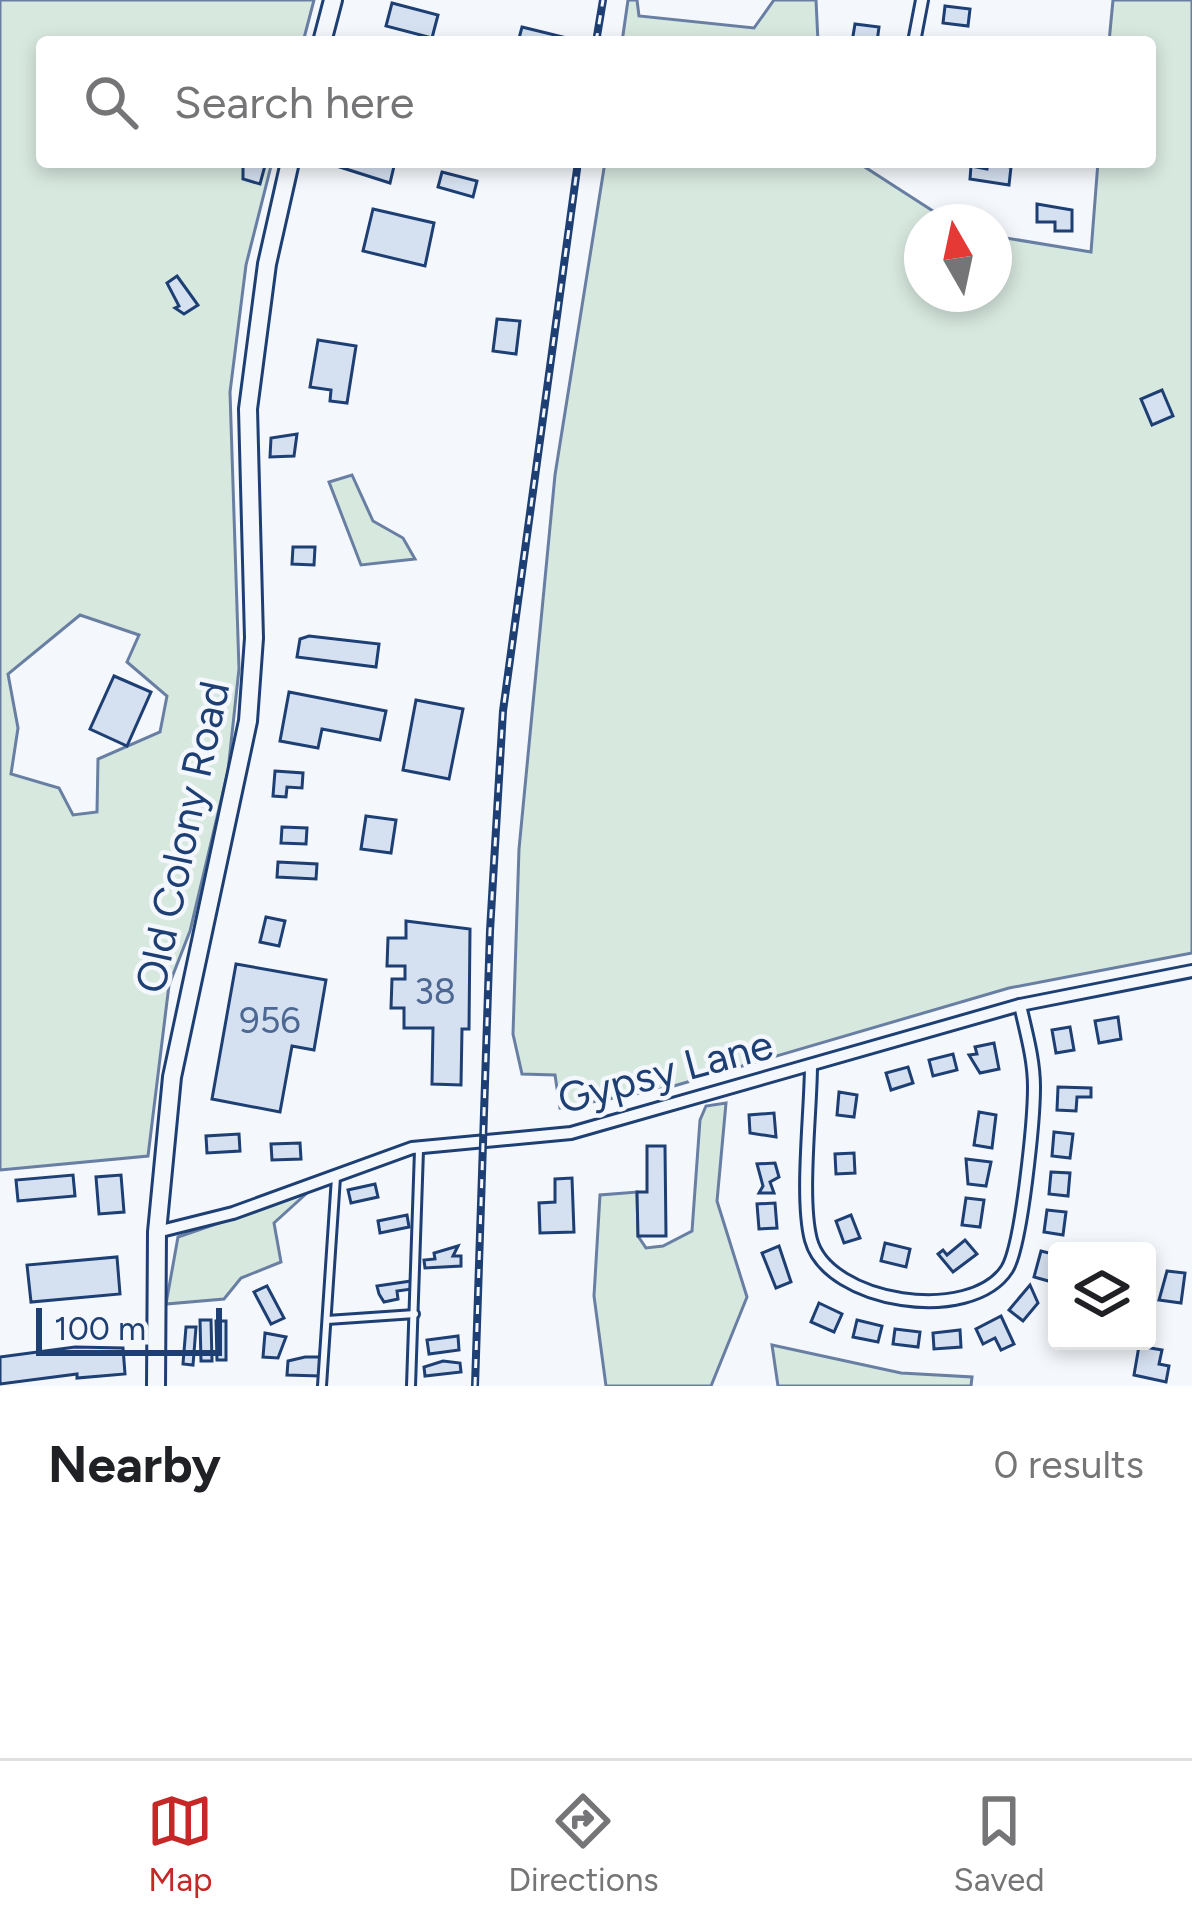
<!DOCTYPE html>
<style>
body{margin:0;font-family:Figtree,sans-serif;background:#f6f6f6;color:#202124}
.controls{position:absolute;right:36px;bottom:36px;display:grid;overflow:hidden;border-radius:12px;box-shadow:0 6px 18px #0003}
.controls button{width:108px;height:108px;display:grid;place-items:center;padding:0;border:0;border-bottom:3px solid #e0e0e0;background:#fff;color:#202124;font:60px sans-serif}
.compass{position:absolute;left:904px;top:204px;width:108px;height:108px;border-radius:50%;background:#fff;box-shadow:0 6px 18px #0003;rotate:351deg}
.scale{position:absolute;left:36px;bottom:30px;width:186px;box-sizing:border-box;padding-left:12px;border:6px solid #1d3f73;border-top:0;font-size:33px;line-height:42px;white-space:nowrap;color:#1d3f73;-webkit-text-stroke:9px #f4f7fb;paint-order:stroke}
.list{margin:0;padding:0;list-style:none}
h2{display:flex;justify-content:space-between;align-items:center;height:156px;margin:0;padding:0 48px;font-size:51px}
h2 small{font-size:39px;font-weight:400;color:#757577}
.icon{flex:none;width:66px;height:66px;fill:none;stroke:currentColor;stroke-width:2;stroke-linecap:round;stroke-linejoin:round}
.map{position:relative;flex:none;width:1192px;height:1386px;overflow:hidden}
.search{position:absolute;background:#fff;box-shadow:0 6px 18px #0003;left:36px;right:36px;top:36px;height:132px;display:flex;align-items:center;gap:30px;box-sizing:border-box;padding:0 42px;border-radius:12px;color:#757577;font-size:45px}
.sheet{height:372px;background:#fff}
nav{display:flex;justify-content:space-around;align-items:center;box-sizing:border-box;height:168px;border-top:3px solid #e0e0e0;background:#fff;font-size:33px;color:#757577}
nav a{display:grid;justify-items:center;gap:6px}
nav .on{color:#c62828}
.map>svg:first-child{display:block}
.green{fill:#d7e8df;stroke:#687fa3;stroke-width:3;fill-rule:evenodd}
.building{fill:#d5e0f0;stroke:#1d3f73;stroke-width:3}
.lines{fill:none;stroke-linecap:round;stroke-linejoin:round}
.service-casing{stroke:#1d3f73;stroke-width:12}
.minor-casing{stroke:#1d3f73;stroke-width:16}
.secondary-casing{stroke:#1d3f73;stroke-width:22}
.service{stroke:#f4f7fb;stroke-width:6}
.minor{stroke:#f4f7fb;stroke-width:10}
.secondary{stroke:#f4f7fb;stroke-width:16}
.rail-casing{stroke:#1d3f73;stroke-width:8}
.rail{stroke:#f4f7fb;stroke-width:3;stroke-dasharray:9;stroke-linecap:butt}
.labels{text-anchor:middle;stroke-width:9;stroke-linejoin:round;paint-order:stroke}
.number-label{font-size:36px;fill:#4b6792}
.street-label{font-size:42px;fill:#1d3f73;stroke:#f4f7fb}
</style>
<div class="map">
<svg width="1192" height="1386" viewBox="0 0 1192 1386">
<rect width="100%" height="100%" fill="#f4f7fb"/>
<g class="green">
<path d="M0,0h314l-11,42h-261v120h230l-26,103 -16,127 9,277 -11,102 -38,160 -21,54 -21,171 -148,14zM80,615l59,20 -12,27 40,34 -7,36 -62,27 -1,53 -24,3 -14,-27 -48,-14 7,-46 -10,-54z"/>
<path d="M628,0h9l2,16 115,12 20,-28h42l2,42h-196z"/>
<path d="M1113,0h79v953l-183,35 -342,100 -107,20 -5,-33 -33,-1 -9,-40 6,-185 36,-374 50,-313h252l93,60h-28v72h72v-58l97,16 7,-90h52v-120h-41z"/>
<path d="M352,475l21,46 30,17 12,21 -54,6 -32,-83z"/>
<path d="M726,1103l-9,98 30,96 -36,89h-105l-12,-90 6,-101 37,-3 1,44 8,12 17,-2 29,-15 8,-111 6,-14z"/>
<path d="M307,1193l-33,30 7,39 -40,16 -17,21 -58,5 12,-67z"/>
<path d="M772,1345l129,28 71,4 -1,9h-193z"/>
</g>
<g class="building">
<path d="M392,3l46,12 -6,23 -46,-12z"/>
<path d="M945,6l25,3 -2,17 -25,-3z"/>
<path d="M855,24l24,3 -2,15h-25z"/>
<path d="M522,27l41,10 -2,5h-43z"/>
<path d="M243,162h23l-6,22 -17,-5z"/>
<path d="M324,162h71l-5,21z"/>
<path d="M988,164l23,3 -2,18 -39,-6 1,-13 16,3z"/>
<path d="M442,172l35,9 -4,16 -35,-10z"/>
<path d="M1037,204l35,6v21h-17v-9h-18z"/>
<path d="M373,209l61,14 -9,43 -62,-15z"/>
<path d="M177,276l21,29 -14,9 -9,-6 4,-2 -12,-23z"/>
<path d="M497,319l23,2 -4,33 -23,-3z"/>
<path d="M318,340l38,6 -9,57 -17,-2 1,-11 -21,-3z"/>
<path d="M1162,390l11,26 -21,9 -11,-26z"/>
<path d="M297,434l-3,22 -24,1 1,-19z"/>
<path d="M293,547h22l-1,18 -22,-1z"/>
<path d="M309,636l70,8 -3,23 -79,-10 3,-18z"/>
<path d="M114,676l37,16 -24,54 -37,-17z"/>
<path d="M289,692l97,19 -6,29 -58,-11 -4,19 -38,-7z"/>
<path d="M416,700l47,9 -14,70 -46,-9z"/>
<path d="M275,771l28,2 -1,15 -15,-1 -1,10 -13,-1z"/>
<path d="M366,816l30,4 -5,33 -30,-4z"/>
<path d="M282,827l25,1 -1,16 -25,-1z"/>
<path d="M278,862l39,2 -1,15 -39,-2z"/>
<path d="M266,917l19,4 -6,25 -19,-4z"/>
<path d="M406,921l64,8 -1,100h-7l-1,56 -29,-1 1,-56h-29v-20h-13l1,-29h13v-13h-18l1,-28h18z"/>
<path d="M236,964l90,16 -12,70 -22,-4 -12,66 -68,-13z"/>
<path d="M1118,1017l3,22 -22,4 -4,-22z"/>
<path d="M1070,1027l4,23 -18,3 -4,-23z"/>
<path d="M994,1043l5,26 -19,4 -11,-18 8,-1 -2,-7z"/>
<path d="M953,1054l4,16 -24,6 -4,-16z"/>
<path d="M908,1067l5,16 -22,7 -5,-17z"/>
<path d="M1058,1087l33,1v9h-14l-1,14 -19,-1z"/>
<path d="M839,1092l18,3 -3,22 -17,-2z"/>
<path d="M979,1112l17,3 -4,33 -18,-3z"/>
<path d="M774,1113l2,24 -26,-4 -1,-18z"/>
<path d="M1054,1132l19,2 -3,24 -18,-2z"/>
<path d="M239,1134l1,17 -33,2 -1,-17z"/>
<path d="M300,1143l1,16 -29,1 -1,-16z"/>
<path d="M647,1146h18l1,90h-28l-1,-44h10z"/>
<path d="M854,1153l1,20 -19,1 -1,-20z"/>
<path d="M966,1159l25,3 -5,24 -18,-2z"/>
<path d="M775,1163l4,14 -9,5 4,11h-15l4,-7 -6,-22z"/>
<path d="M1051,1172l19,1 -2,23 -19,-2z"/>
<path d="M73,1175l2,21 -57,5 -2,-21z"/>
<path d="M121,1175l3,37 -25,2 -3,-37z"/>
<path d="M572,1178l2,54 -34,1 -1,-30 16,-1v-23z"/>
<path d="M375,1184l3,13 -27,6 -3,-13z"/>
<path d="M966,1198l18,2 -4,27 -18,-2z"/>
<path d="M775,1203l2,25 -18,1 -2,-25z"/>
<path d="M1047,1210l19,2 -3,23 -19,-3z"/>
<path d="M407,1215l2,12 -29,6 -2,-12z"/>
<path d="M851,1215l9,23 -16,5 -8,-22z"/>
<path d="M965,1240l12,14 -24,18 -15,-18 5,-4 4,5z"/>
<path d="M885,1243l25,6 -4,18 -25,-6z"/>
<path d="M458,1246l-5,10h8v10l-36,2 -1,-8 11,-1 -1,-6z"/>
<path d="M779,1246l12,36 -15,6 -14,-35z"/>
<path d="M1041,1251l16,4 -5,27 -18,-5z"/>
<path d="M117,1257l3,37 -89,8 -4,-37z"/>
<path d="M1167,1271l18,2 -4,30 -22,-3z"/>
<path d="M411,1281l1,8 -15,2 1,8 -14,3 -5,-8 -2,-8z"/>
<path d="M1030,1285l8,18 -15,18 -14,-11z"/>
<path d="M267,1286l17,32 -13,6 -17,-32z"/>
<path d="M819,1303l23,11 -8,18 -23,-10z"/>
<path d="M1001,1316l13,28 -13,6 -6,-12 -12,6 -7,-15z"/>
<path d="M200,1320h11l1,41h-11z"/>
<path d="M857,1320l25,6 -4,16 -25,-5z"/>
<path d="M216,1321h10v39h-9z"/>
<path d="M186,1327h10l-3,38 -10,-1z"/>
<path d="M895,1329l25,3 -2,15 -25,-3z"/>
<path d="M960,1330l1,17 -27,2 -1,-16z"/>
<path d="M265,1333l21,4 -8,21 -15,-1z"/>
<path d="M458,1336l1,14 -30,4 -2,-14z"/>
<path d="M1139,1346l23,4 -3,14 10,2 -3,16 -32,-7z"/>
<path d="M75,1347l48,1 2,26 -48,4v-4l-77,10v-27z"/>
<path d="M305,1357h16l-1,19 -33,-1 1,-14z"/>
<path d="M443,1361l17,2 1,9 -36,4 -1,-9z"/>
</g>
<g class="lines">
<g class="service-casing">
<g id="service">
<path d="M327,1320l88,-6"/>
<path d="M322,1386l14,-209"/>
<path d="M411,1386l8,-236"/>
</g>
</g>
<g class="minor-casing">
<g id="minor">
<path d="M914,42l8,-42"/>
<path d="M811,1065c0,45 -11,134 0,175 17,63 160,85 196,29 15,-24 27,-151 27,-182 0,-28 -8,-55 -14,-82"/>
<path d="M157,1232l76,-19 179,-65 159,-15 449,-128 172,-34"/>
</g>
</g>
<g class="secondary-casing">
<g id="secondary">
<path d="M322,42l11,-42"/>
<path d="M156,1386l1,-154 15,-155 76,-356 6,-83 -6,-229 19,-145 23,-102"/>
</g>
</g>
<use href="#service" class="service"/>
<use href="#minor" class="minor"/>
<use href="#secondary" class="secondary"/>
<g class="rail-casing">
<g id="rail">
<path d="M596,42l7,-42"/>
<path d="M475,1386l15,-455 13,-220 75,-549"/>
</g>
</g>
<use href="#rail" class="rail"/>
</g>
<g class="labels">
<g class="number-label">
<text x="435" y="1004">38</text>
<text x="270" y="1033">956</text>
</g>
<g class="street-label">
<text transform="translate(182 837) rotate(-78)" y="15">Old Colony Road</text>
<text transform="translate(665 1071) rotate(-15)" y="15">Gypsy Lane</text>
</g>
</g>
</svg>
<div class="controls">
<button><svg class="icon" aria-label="layers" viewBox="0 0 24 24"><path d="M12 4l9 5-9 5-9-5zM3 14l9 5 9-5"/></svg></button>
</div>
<svg class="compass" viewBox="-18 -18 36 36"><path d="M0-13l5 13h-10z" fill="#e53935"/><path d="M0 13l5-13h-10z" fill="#757577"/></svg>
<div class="scale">100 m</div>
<div class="search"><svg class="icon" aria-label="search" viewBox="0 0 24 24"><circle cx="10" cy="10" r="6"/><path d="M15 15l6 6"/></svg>Search here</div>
</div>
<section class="sheet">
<h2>Nearby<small>0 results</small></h2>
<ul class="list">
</ul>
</section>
<nav>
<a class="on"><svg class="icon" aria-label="map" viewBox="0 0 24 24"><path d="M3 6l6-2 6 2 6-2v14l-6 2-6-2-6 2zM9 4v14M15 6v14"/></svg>Map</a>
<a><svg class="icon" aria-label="directions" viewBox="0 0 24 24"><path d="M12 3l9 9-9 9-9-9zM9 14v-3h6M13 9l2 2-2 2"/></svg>Directions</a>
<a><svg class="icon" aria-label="saved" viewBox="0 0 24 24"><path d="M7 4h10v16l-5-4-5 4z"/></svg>Saved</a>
</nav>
